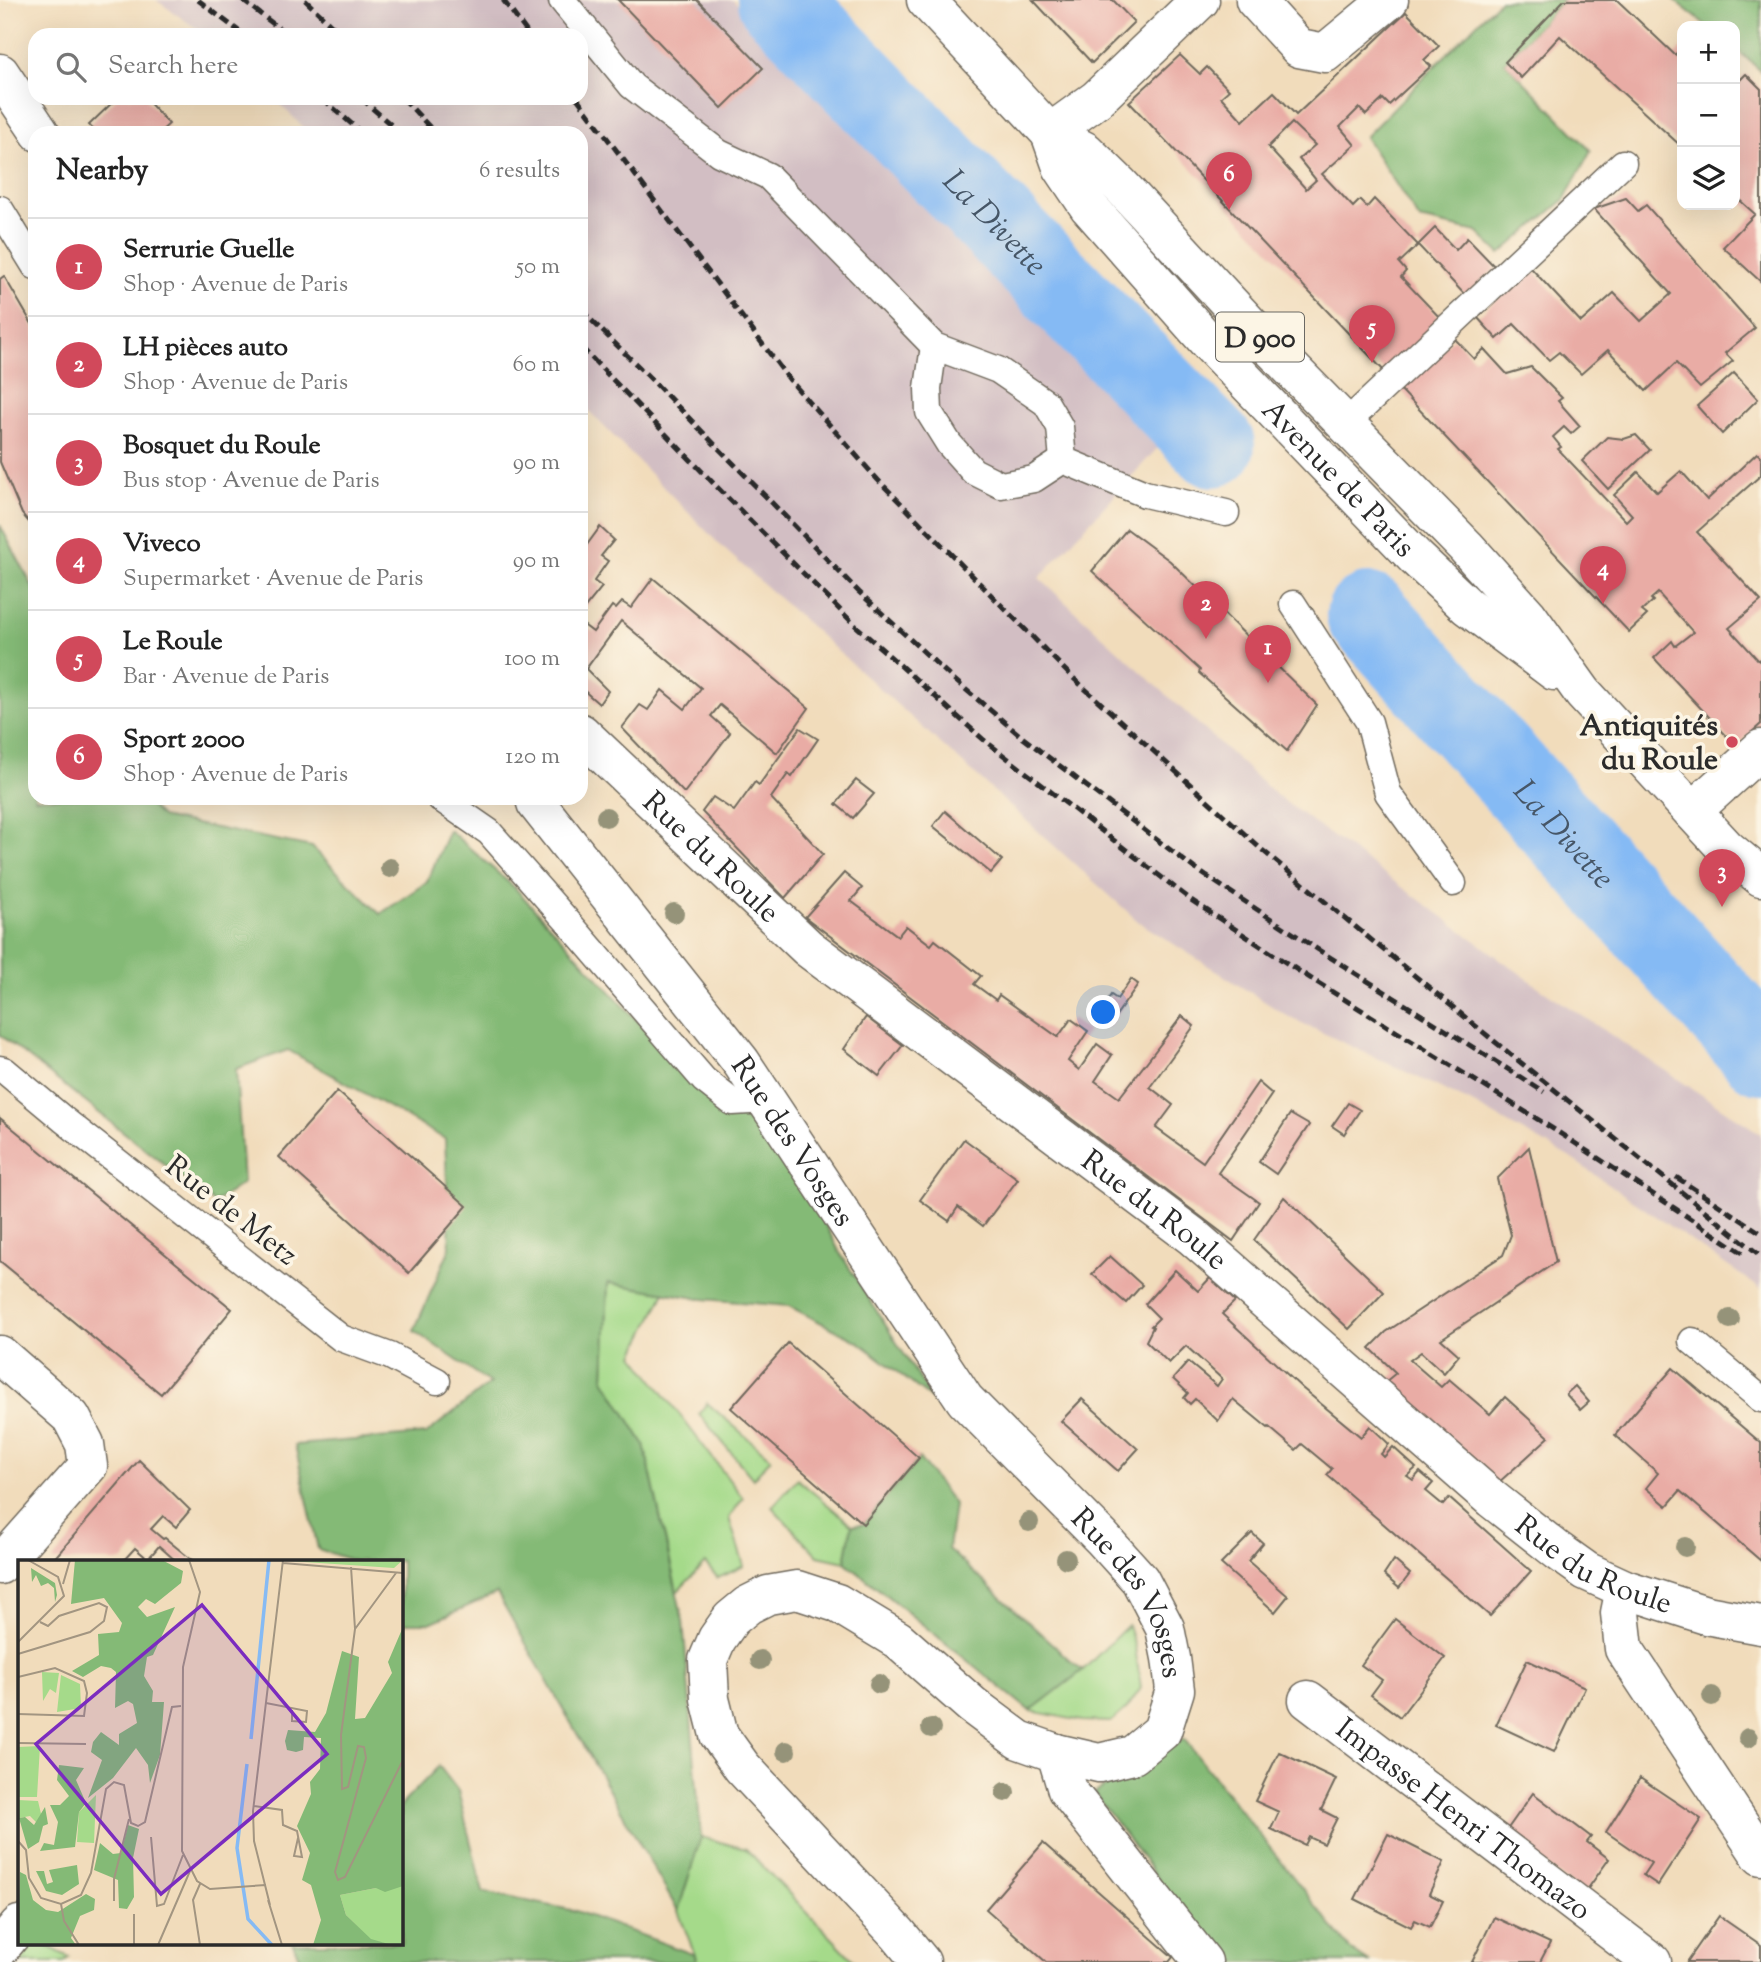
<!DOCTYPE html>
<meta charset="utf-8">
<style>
body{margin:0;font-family:"Sorts Mill Goudy",serif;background:#f2f2f2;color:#222}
.controls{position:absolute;right:21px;top:21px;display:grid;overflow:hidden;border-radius:14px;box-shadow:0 7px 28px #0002}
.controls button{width:63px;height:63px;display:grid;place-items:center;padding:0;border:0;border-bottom:2px solid #e0e0e0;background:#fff;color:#222;font:35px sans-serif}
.you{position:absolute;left:1104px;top:1013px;width:24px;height:24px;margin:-18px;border:5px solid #fff;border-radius:50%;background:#1a73e8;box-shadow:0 0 0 10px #1a73e833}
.badge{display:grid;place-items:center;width:46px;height:46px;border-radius:50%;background:#d1495b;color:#fff;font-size:23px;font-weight:700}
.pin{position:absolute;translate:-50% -58px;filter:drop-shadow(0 2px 4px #0008)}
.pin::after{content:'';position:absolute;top:37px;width:24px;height:21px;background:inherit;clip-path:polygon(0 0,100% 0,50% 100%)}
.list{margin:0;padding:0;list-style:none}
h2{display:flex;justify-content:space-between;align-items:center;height:91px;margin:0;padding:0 28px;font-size:30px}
h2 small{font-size:23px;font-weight:400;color:#767676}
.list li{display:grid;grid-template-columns:46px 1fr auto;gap:21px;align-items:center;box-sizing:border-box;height:98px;padding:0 28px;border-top:2px solid #e0e0e0}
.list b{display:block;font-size:26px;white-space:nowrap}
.list p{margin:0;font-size:23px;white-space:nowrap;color:#767676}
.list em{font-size:23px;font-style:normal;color:#767676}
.icon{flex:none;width:38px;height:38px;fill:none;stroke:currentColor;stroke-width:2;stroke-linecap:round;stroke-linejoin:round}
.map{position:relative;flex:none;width:1761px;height:1962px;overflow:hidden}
.search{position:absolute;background:#fff;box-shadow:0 7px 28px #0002;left:28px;top:28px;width:560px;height:77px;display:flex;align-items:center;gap:18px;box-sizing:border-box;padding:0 24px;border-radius:21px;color:#767676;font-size:26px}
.panel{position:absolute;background:#fff;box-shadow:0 7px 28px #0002;left:28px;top:126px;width:560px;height:679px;border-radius:21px}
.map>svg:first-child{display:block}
.industrial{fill:#d2bec3}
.green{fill:#a5da8a;stroke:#68825a;stroke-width:2}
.forest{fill:#84ba76;stroke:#587250;stroke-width:2}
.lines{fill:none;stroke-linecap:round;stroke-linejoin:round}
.river{stroke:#85baf4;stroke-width:84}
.building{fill:#e9aca5;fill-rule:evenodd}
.lane-casing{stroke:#70695d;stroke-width:29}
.street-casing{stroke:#70695d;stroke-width:41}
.secondary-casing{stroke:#70695d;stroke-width:41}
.primary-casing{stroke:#70695d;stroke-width:41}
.lane{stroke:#fff;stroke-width:26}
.street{stroke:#fff;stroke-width:38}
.secondary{stroke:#fff;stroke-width:38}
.primary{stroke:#fff;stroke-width:38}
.rail{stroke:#2b2b2b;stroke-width:5;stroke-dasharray:10 5;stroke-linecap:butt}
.tree{fill:#959379}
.poi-dot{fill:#d1495b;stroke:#fcf5e5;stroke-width:2.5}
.labels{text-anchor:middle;stroke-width:7;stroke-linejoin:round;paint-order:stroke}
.shield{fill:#fcf5e5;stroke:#6a6863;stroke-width:2}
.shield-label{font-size:28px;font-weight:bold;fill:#2b2b2b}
.street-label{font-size:30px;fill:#2b2b2b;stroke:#fcf5e5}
.poi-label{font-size:30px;font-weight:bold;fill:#2b2b2b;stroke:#fcf5e5;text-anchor:end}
.water-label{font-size:32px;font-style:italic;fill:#465667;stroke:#fcf5e5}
.inset-river{fill:none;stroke:#85baf4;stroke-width:3.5}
.inset-road{fill:none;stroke:#a29581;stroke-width:2}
.view{fill:#7b2cbf;fill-opacity:0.15;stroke:#7b2cbf;stroke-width:3.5}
.inset-edge{fill:none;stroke:#2b2b2b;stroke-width:3.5}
</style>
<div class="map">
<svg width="1761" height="1962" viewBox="0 0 1761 1962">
<rect width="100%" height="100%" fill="#fcf5e5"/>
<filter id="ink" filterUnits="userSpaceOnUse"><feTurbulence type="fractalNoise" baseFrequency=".0143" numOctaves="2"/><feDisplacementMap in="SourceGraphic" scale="14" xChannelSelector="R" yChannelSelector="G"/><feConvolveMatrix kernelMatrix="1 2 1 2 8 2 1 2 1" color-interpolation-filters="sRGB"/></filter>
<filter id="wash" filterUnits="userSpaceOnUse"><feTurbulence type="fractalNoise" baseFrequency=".00686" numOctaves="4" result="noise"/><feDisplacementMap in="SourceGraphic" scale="28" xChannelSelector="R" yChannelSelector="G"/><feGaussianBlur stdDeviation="1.57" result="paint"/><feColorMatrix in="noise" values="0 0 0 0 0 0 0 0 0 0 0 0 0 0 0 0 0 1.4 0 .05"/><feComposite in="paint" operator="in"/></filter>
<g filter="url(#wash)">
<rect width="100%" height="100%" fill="#f1dcbb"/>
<path class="industrial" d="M156,0h577l430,442 -124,136 237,217 264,193 221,146v155l-192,-132 -99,-55 -181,-85 -150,-95 -417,-375 -141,-144v-270h-271l-37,-35h308v-63h-375z"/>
<g class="green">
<path d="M608,1282l57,10 -31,63 109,143 -14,20 15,48 -26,12 -13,-15 -28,29 -33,-148 -40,-65z"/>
<path d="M707,1403l64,55 -18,21 -54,-65z"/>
<path d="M797,1479l55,46 -7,37 -27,-6 -46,-49z"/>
<path d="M1128,1625l7,22 6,41 -14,20 -16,14 -29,-1 -52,-10 53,-41z"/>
<path d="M701,1837l45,12 109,113h-159l-1,-7 -17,-44z"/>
<path d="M34,1943h7l28,14 -5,5h-44z"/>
</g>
<g class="forest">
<path d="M1500,0h64l-59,62 86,89 -27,49 -64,54 -23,-22 -58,-13 -54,-82z"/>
<path d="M1674,0h87v71l-26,-23v-22h-28z"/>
<path d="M0,525l35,66v207h108l18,19 151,30 68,67 47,-32 22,-52 66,58 142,154 136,119 47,92 93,147 -74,-58 -70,-36 -87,-7 -94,-16 -4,96 40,65 39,177 18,216 -23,74 -181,-318 -67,30h-29v-62h-47l-36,-12 -23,-104 131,-11 64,-51 -76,-52 36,-83 -5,-109 -157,-89 -52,19 7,114 -29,20 -214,-168z"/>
<path d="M919,1458l35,46 -6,45 124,113 11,8 -53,41 -185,-149 7,-37 11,-1z"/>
<path d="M1184,1739l166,210 19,13h-149l-126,-169z"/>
<path d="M439,1766l19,25 25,101 93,19 119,44 1,7h-395l-8,-19h108v-138z"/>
</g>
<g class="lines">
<g class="river">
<path id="s1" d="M779,0l434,445"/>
<path id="s2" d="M1368,615l393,437"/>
</g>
</g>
<g id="blocks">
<g class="building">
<path d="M618,0h79l66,68 -41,40z"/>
<path d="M1033,0h80l21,22 -42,41z"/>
<path d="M1564,0h53l58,55 7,-8v100l-122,-111 -39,42 -16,-16z"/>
<path d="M1406,12l33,34 -15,14 7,6 -42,39 -6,-6 -17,16 -7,-7 -19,19 15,18 -33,29 31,33 7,-7 7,7 7,-8 44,46 -19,18 7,8 -5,6 41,43 -56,53 -257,-271 51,-47 20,19 7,-7 22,23 -8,7 22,24 31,-29 22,23zM1292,123l23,22 -16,14 17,21 -10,9 -38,-42z"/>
<path d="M1746,74l15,15v193l-38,-35 32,-33 -20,-18v-111z"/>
<path d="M117,98h28l24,26 -10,9h-63l-7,-8z"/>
<path d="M1626,198l12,13 8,-6 109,123 -30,25 8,8 -33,27 -24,-25 -30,28 -38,-41 -27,24 -22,-22 -10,8 -35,-36 -17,15 -20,-22 54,-49 50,54 33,-29 27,28 30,-27 -77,-85z"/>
<path d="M1435,228l21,22 11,-12 29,30 -30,28 -48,-51z"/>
<path d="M4,276l31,53v200l-13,-15 -22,-52v-183z"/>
<path d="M1454,338l20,21 10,-10 23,25 24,-7 31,31 -4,3 22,25 -9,8 -7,-7 -11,10 8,10 -3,2 68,72 6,-6 -18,-20 24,-23 19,20 24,-21 26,29 50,-47 4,4v18l-64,57 64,69 -32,27 30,33 2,-3v66l-25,22 -82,-88 18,-17 3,5 18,-14 -35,-39 -7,6 2,2 -11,10 5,4 -18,17 -229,-243z"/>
<path d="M1734,373l24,26 -36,35 -25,-28z"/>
<path d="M1636,435l14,15 -42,39 -26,-28 25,-24 17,2z"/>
<path d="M600,527l14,13 -13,16 7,5 -14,20 8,6 -21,26v-60z"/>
<path d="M1127,529l43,32 147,144 -30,46 -88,-78 1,-3 -108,-99z"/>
<path d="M653,578l156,130 -32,45 -57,-48 -9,11 19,17 -46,60 -62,-65 18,-23 8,5 14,-20 23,19 16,-21 -80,-67 -35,48 22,22 -9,13 -18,-16v-65l12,9 19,-26 4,3 6,-7 9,6z"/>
<path d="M800,728l18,11 -26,38 -4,-3 -17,24 52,56 -38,44 -83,-86 11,-15 21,14 21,-29 4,3z"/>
<path d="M856,780l18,14 -21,24 -17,-14z"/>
<path d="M945,811l57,49 -11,13 -58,-47z"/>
<path d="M844,873l18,15 -11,13 47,35 8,-10 25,19 4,-5 46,36 -7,8 22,16 3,-5 59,42 13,-18 17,12 -20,30 11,9 18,-26 15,11 -17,26 24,17 63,-82 12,10 -44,61 23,18 -17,23 47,34 55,-80 14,12 -54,79 41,29 -26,39 -428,-324z"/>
<path d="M1131,979l7,5 -30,43 -13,-8 16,-24 6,4z"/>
<path d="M866,1017l37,28 -24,31 -35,-27z"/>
<path d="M337,1091l130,115 -58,67 -130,-116z"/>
<path d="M1348,1103l12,7 -16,24 -12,-8z"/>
<path d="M1290,1114l19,11 -33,49 -17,-12z"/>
<path d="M0,1118l232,191 -71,85 -161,-133z"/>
<path d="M964,1139l54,40 -35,47 -25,-19 -9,14 -29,-21z"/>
<path d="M1529,1147l27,115 -115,77 18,16 -15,18 -23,-21 -11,8 31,27 8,-8 41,35 15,-17 44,40 -52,47 -112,-102 11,-9 -26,-25 16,-16 117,-77 8,-20 -14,-56z"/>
<path d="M1284,1197l100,95 -35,37 -95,-89z"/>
<path d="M1110,1256l32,29 -16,18 -34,-29z"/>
<path d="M1175,1270l23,21 12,-13 25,23 -13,13 80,74 59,49 9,-11 19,18 -8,10 3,3 9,-10 23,21 -9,8 6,4 7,-8 13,11 -7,8 17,14 6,-7 82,73 -41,45 -163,-141 5,-6 -30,-25 -6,6 -27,-23 -1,1 -35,-29 -15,22 -23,-22 -5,5 -6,-6 4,-5 -15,-14 15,-17 29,24 5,-7 -36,-33 -17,17 -23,-22 7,-14 -2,-1 8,-8 -14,-14z"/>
<path d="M788,1343l131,115 -56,66 -132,-116z"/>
<path d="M1673,1368l88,75v118l-81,-70 -13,15 -21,-18 12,-15 -43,-38z"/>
<path d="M1575,1386l14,16 -9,8 -14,-16z"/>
<path d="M1082,1399l56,50 -20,22 -57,-50z"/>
<path d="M139,1460l51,50 -14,17 -13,-11 -12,13 12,10 2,-1 28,23h-17l-17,-15 -11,13 -13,-11 -12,13h-71z"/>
<path d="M1252,1533l11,10 -15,18 40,35 -13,16 -54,-48z"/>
<path d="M1394,1560l16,14 -11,14 -15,-13z"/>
<path d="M1395,1619l50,39 -45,59 -29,-22 11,-15 -21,-15z"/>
<path d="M1527,1660l58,27 -31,65 -58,-27z"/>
<path d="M1279,1752l57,27 -15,31 16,8 -13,26 -15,-7 -4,8 -34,-16 8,-17 -24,-11z"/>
<path d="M1640,1778l61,41 -43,66 -15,-10 8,-12 -45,-31z"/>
<path d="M1533,1793l58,44 -4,5 22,17 -25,35 -80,-60z"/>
<path d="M1388,1834l56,28 -15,32 14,7 -13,26 -15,-7 -4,7 -56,-28z"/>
<path d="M1043,1843l130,114 -4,5h-123l-60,-53z"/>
<path d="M1719,1916l42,29v17h-74z"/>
<path d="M1494,1917l56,26 -10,19h-68z"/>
</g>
</g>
</g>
<g filter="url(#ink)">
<use href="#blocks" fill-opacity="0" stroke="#70695d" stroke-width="2"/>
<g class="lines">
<g class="lane-casing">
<g id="lane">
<path d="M562,0l70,86 87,67 49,23 166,170 64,24 48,33 14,24 3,33 82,34 81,19"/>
<path d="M0,209l35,57"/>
<path d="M934,346l-6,42 1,24 20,32 24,27 28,14 33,-6 29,-19"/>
<path d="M1345,424l278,-261"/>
<path d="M1293,604l76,118 19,71 65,90"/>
<path d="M440,798l49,34 80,91 135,157 28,22 36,-2"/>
<path d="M0,1069l4,1 60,50 277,218 49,18 47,25"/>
<path d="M1692,1341l69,58"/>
</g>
</g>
<g class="street-casing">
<g id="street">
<path d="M1255,0l44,48 26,5 64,-53"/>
<path d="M1050,133l47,-34 103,-99"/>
<path id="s3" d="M535,798l1,5 205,259 224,338 137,138 38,42 25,48 6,30 4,32 -13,41 -29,24 -34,8 -43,-10 -37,-13 -47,-35 -74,-65 -61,-37 -40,-13 -29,5 -20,10 -17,14 -14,20 -9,21 2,39 9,36 23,32 156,167 23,28"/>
<path d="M1692,811l69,-62"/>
<path d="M0,1355l71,62 14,27 3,22 -88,99"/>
<path d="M1625,1589l-5,24 4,36 137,207"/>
<path id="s4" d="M1308,1700l344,262"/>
<path d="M1056,1753l11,37 136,172"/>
<path d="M0,1948l19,-23"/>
</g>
</g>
<g class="secondary-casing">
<g id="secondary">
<path d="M0,73l40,60"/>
<path id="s5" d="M581,733l227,215 384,288 300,263 66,52 28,20 39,18 81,26 55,10"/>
</g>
</g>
<g class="primary-casing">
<g id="primary">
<path d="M926,0l124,133 35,18 35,34 154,166 192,196 62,69 55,77 143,155 35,29"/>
<path id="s6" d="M1050,133l12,34 27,40 120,136 207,215 51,48 87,65"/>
</g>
</g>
<use href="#lane" class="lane"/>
<use href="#street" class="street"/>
<use href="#secondary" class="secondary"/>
<use href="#primary" class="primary"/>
<g class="rail">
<path d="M198,0l46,35"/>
<path d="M242,0l46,35"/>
<path d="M305,0l37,35"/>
<path d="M503,0l26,35"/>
<path d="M322,98l40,35"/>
<path d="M361,98l39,35"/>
<path d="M403,98l32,35"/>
<path d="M577,98l212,281 89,101 192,195 191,174 233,192 267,215"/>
<path d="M581,310l66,65 212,217 92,85 71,60 172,131 123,81 227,143"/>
<path d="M581,347l137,141 138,138 128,114 207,160 111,73 256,159 188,123"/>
<path d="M1676,1177l85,56"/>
</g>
</g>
<g class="tree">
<circle cx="606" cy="817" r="10"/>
<circle cx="390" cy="868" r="10"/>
<circle cx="674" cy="913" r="10"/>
<circle cx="1730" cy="1319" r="10"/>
<circle cx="1029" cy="1522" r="10"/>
<circle cx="1685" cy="1547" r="10"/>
<circle cx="1066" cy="1559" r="10"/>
<circle cx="760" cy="1660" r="10"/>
<circle cx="879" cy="1684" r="10"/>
<circle cx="1712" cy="1696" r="10"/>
<circle cx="931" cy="1728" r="10"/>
<circle cx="1748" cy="1738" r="10"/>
<circle cx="786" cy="1751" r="10"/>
<circle cx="1005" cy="1792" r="10"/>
</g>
</g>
<circle class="poi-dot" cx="1732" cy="742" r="7"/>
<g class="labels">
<rect class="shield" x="1216" y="312.5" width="88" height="49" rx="5"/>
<g class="shield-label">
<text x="1260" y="347">D 900</text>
</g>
<g class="street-label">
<text dy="10" stroke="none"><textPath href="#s6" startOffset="453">Avenue de Paris</textPath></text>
<text dy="10" stroke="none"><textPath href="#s5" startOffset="180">Rue du Roule</textPath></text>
<text dy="10" stroke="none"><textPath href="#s3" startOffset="430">Rue des Vosges</textPath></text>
<text transform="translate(232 1210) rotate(38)" y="10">Rue de Metz</text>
<text dy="10" stroke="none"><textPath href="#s5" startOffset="747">Rue du Roule</textPath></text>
<text dy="10" stroke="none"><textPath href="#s5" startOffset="1314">Rue du Roule</textPath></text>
<text dy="10" stroke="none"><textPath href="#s3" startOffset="998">Rue des Vosges</textPath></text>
<text dy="10" stroke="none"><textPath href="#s4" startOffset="196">Impasse Henri Thomazo</textPath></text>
</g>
<g class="poi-label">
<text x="1718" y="735">Antiquités<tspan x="1718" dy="34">du Roule</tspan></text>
</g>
<g class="water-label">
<text dy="11" stroke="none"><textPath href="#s1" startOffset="310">La Divette</textPath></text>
<text dy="11" stroke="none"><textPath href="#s2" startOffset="294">La Divette</textPath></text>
</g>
</g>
<g transform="translate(18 1560)">
<rect width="385" height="385" fill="#f1dcbb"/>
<path d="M385,0l-9,8 -104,-7v-1zM24,112l17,1 -3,20 -6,-4 -7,12zM43,115l19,9 1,24 -24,4zM22,186l-3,51h-19v-50zM78,235l-2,48 -17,-1 2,-30zM0,240l20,1 4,17 -6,4 -6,-6 -11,2zM385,294v91h-11l-21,-5 -25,-25 -6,-20 36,-7z" fill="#a5da8a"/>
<path d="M57,0h87l21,11 -2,12 -26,21 -9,-5 -8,8 9,10 28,-10 -22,48 -6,2 -3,19 9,15 -1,11h12l-4,53 -10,28 -2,-18 -12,-17 -23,30 -25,20 14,-38 -11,-8 2,-10 8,-10 18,13v-11l18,-11 -4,-19 -5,-3 -13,7 1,-36 -5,-4 -10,-2 -18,11 -11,-6 27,-16 -1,-21 21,-2 3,-9 -18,-25 -33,6zM13,8l24,15 2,12 -2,7 -1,-14 -6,-5 -7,3 -5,-11 -4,7zM385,67v259l-18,6 -9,-4 -36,7 6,20 25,24 21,6h-79l8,-25 -10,-35 -9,-5 8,-27 -13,-27 14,-32 -1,-12 10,-13 1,-31 -17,-1 -1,13 -7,2 -9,-2 -2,-9 3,-11 27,2 11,-19 16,-62 17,6 -4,62 10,-1 27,-45 -4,-11zM41,205l25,3 -8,12 10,23 -7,9 -4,35 -35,4 4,-8 10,2 4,-23 -8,-17h10l9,-9 -12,-16zM27,247l3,17 -5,2 -4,16 -11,7 -9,-31 6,-1 9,8zM110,265l11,4 -6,29 1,39 -7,12 -8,-1 -1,-28 -24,-10 6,-27 13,11 8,-1zM59,305l2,19 -17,11 -16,-4 -10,-20h8l3,13 6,-2 -4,-12zM2,312l6,3 7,25 13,10 12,2 28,-18 9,5 -1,11 -14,6 -9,22 5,7h-58z" fill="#84ba76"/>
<path class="inset-river" d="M233,179l18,-179M229,204l-10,84 11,71 24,26"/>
<path class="inset-road" d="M171,0l11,32 -17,75 -1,184 15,30 13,8 56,-4M265,3l120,10M333,7l4,62 -14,106 1,54 6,-2 10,-41 6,1 2,11 -31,114 3,8 7,-3 58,-117M45,24l7,-24M337,69l41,-56M0,82l46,-46 -6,-19 -30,-17M0,94l72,-22 14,-11 3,-14 -8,-4 -40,13 -11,10 -8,-4M0,117l37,-9 29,13 3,12 -3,23 -66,-2M248,143l41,8 -1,11 -14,-1v-11M0,183l68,1M236,246l28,4 1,15 14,6 5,26 -8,-1 4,-18M133,277l6,69 7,-2 19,-49M0,281l8,9 3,28 12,20 20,6 20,-9 10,-22 15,-84 8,-7 10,3 7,38 7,3 7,-4 27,-115 9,-1M182,324l-7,16 7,45M250,340l14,45M96,341v-22l15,-60M43,344l3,17 15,24M252,345l-16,-64 -1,-30 30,-251M116,354v31M140,385l32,-74"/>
<path class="view" d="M184,45l125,149 -166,140 -125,-150z"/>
<rect width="385" height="385" class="inset-edge"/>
</g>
</svg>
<div class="controls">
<button>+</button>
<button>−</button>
<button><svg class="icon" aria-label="layers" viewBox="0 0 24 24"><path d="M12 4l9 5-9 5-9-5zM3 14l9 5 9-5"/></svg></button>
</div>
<div class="you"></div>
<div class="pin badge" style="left:1268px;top:683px">1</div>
<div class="pin badge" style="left:1206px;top:639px">2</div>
<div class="pin badge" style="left:1722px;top:907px">3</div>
<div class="pin badge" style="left:1603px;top:604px">4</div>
<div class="pin badge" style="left:1372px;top:363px">5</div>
<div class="pin badge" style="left:1229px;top:210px">6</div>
<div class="search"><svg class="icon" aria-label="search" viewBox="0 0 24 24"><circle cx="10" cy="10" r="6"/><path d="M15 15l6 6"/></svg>Search here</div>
<section class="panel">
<h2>Nearby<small>6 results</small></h2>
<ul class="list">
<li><span class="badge">1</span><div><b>Serrurie Guelle</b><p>Shop · Avenue de Paris</p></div><em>50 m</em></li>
<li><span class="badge">2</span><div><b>LH pièces auto</b><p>Shop · Avenue de Paris</p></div><em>60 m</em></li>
<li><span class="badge">3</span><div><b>Bosquet du Roule</b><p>Bus stop · Avenue de Paris</p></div><em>90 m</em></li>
<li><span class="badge">4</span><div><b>Viveco</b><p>Supermarket · Avenue de Paris</p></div><em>90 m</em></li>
<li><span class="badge">5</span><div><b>Le Roule</b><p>Bar · Avenue de Paris</p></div><em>100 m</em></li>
<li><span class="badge">6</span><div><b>Sport 2000</b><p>Shop · Avenue de Paris</p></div><em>120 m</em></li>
</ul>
</section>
</div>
